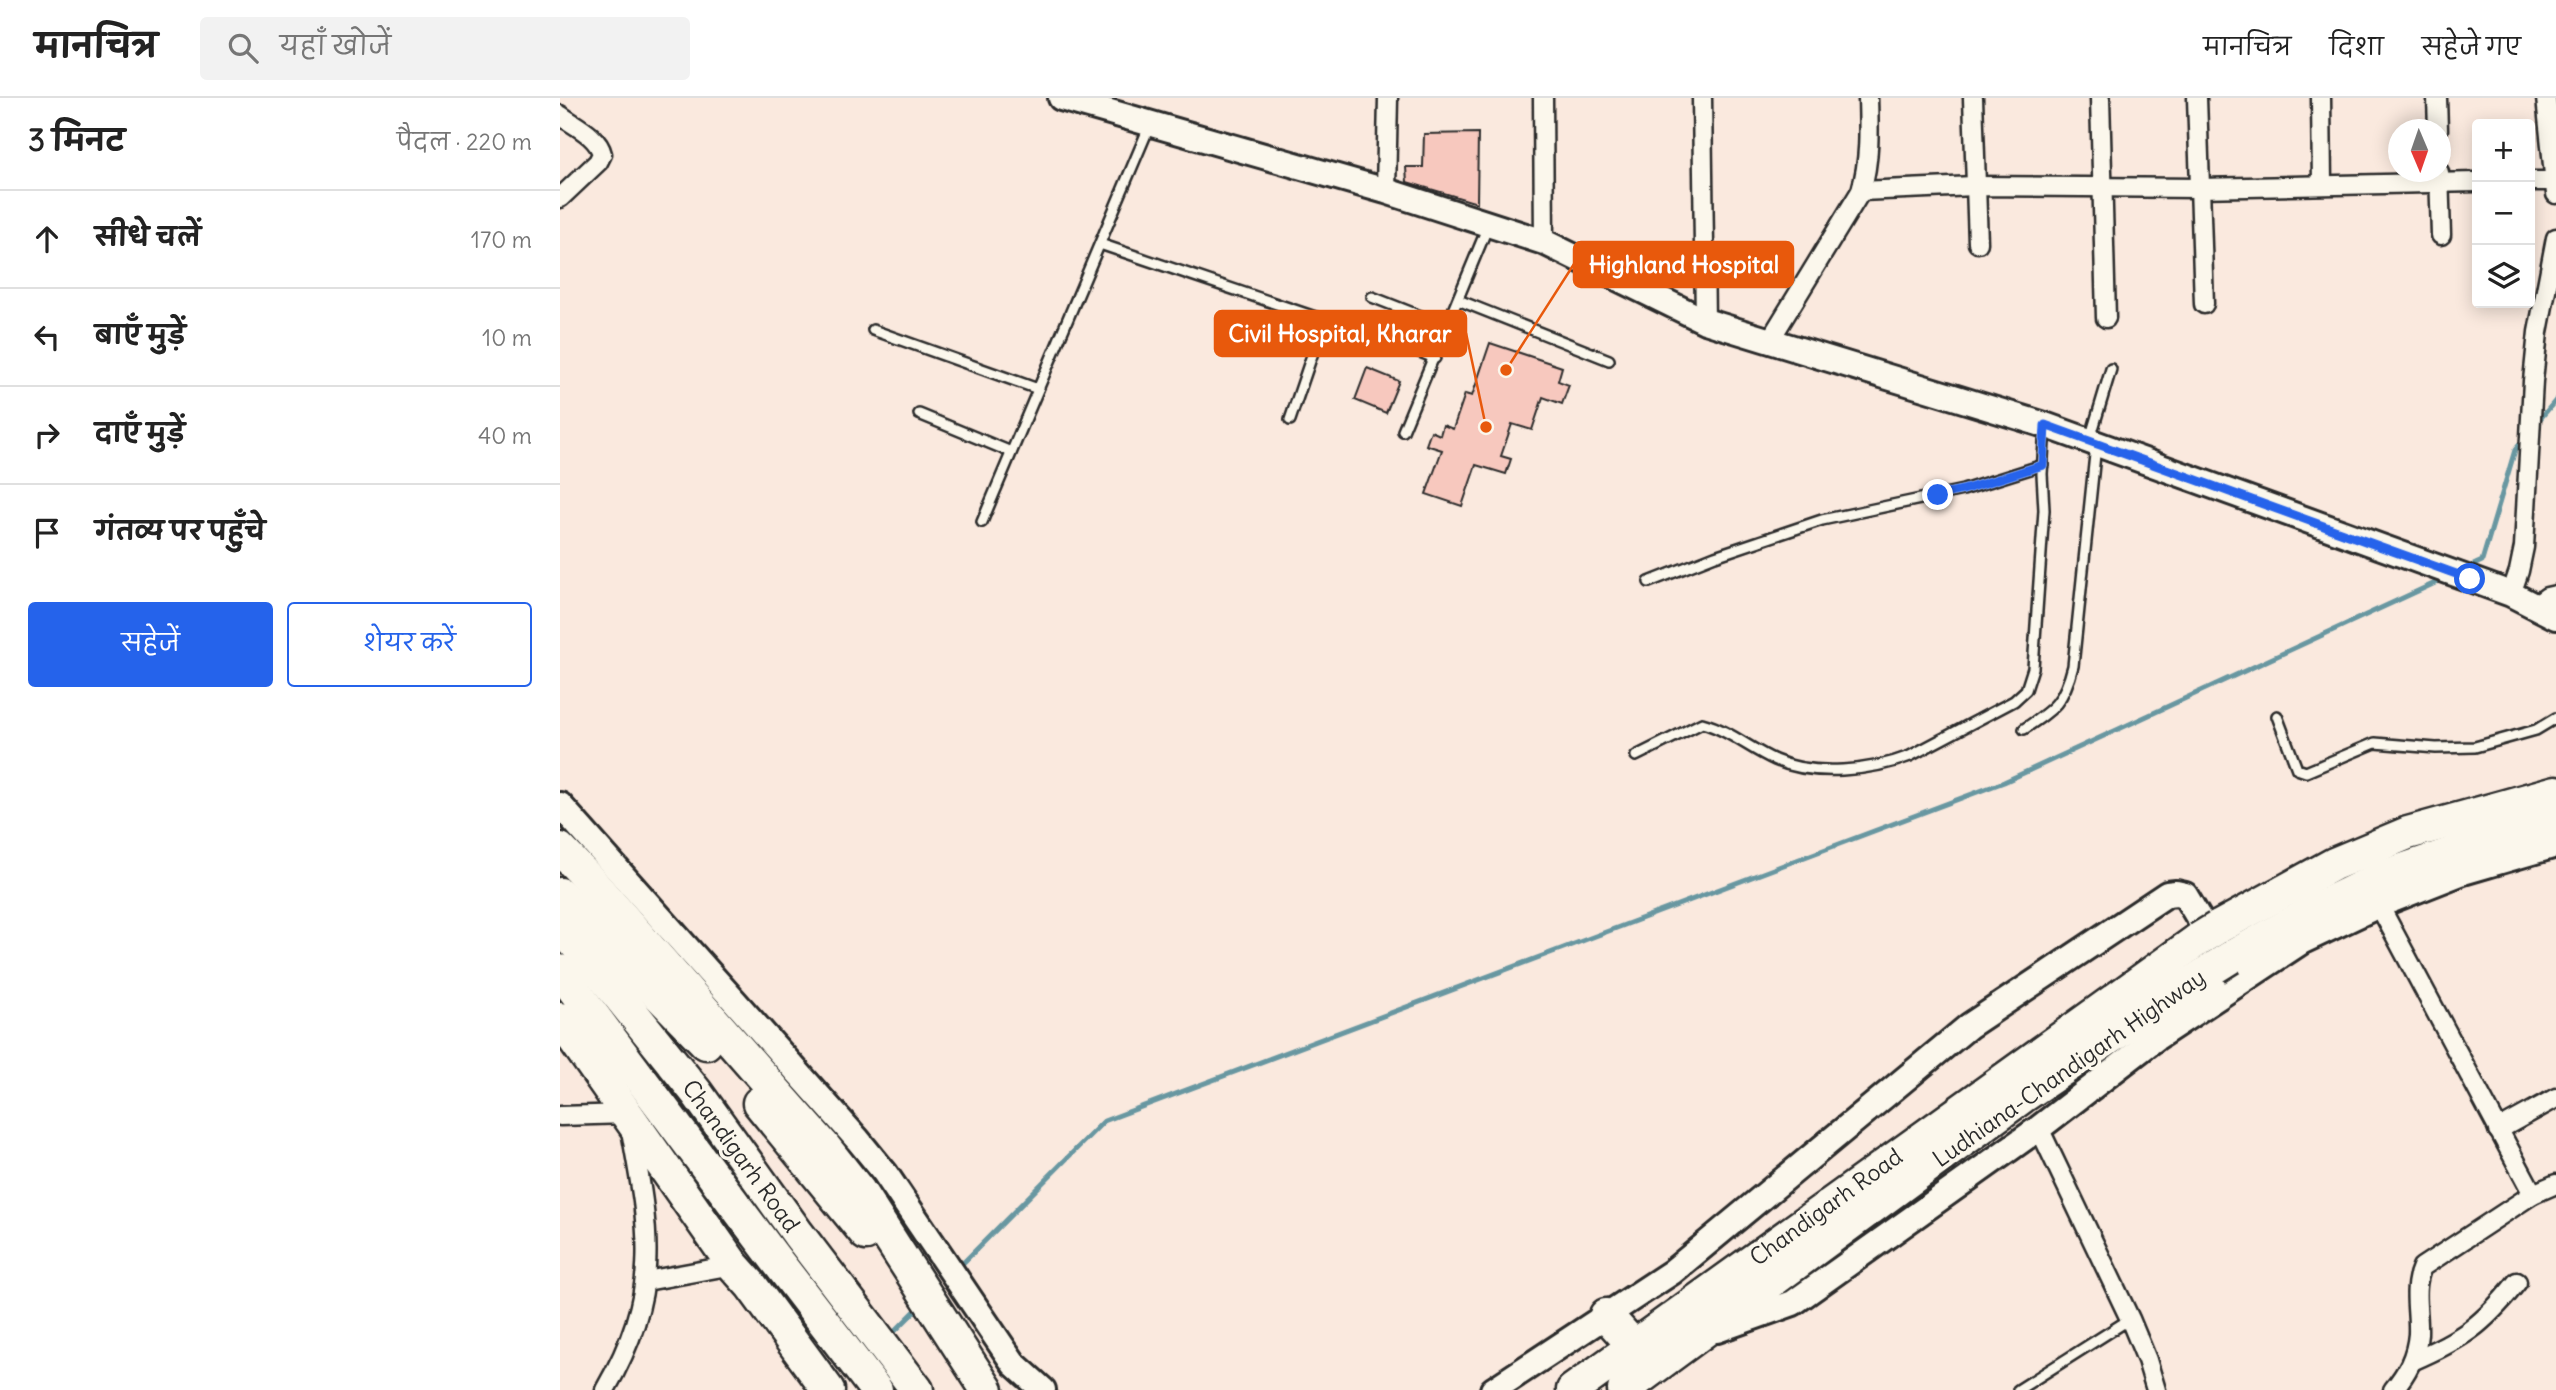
<!DOCTYPE html>
<html lang="hi">
<meta charset="utf-8">
<style>
body{margin:0;font-family:Delius,"Playpen Sans Deva",sans-serif;background:#f2f2f2;color:#222}
.controls{position:absolute;right:21px;top:21px;display:grid;overflow:hidden;border-radius:7px;box-shadow:0 4px 18px #0003}
.controls button{width:63px;height:63px;display:grid;place-items:center;padding:0;border:0;border-bottom:2px solid #e0e0e0;background:#fff;color:#222;font:35px sans-serif}
.compass{position:absolute;left:1828px;top:21px;width:63px;height:63px;border-radius:50%;background:#fff;box-shadow:0 4px 18px #0003;rotate:178deg}
.stop{position:absolute;width:21px;height:21px;margin:-16px;border:5px solid #2563eb;border-radius:50%;background:#fff}
.stop.end{background:#2563eb;border-color:#fff;box-shadow:0 2px 7px #0008}
.list{margin:0;padding:0;list-style:none}
h2{display:flex;justify-content:space-between;align-items:center;height:91px;margin:0;padding:0 28px;font-size:30px}
h2 small{font-size:23px;font-weight:400;color:#767676}
.list li{display:grid;grid-template-columns:46px 1fr auto;gap:21px;align-items:center;box-sizing:border-box;height:98px;padding:0 28px;border-top:2px solid #e0e0e0}
.list b{display:block;font-size:26px;white-space:nowrap}
.list em{font-size:23px;font-style:normal;color:#767676}
.actions{display:flex;gap:14px;padding:21px 28px}
.actions a{flex:1;padding:16px 0;border:2px solid #2563eb;border-radius:7px;text-align:center;font-size:24px;color:#2563eb}
.actions .main{background:#2563eb;color:#fff}
.icon{flex:none;width:38px;height:38px;fill:none;stroke:currentColor;stroke-width:2;stroke-linecap:round;stroke-linejoin:round}
.map{position:relative;flex:none;width:1996px;height:1292px;overflow:hidden}
header{display:flex;align-items:center;gap:42px;box-sizing:border-box;height:98px;padding:0 35px;background:#fff;border-bottom:2px solid #e0e0e0}
header strong{font-size:33px}
nav{display:flex;gap:38px;margin-inline-start:auto;font-size:24px}
.search{width:490px;height:63px;background:#f2f2f2;display:flex;align-items:center;gap:18px;box-sizing:border-box;padding:0 24px;border-radius:7px;color:#767676;font-size:26px}
main{display:flex}
aside{flex:1;background:#fff}
.map>svg:first-child{display:block}
.lines{fill:none;stroke-linecap:round;stroke-linejoin:round}
.stream{stroke:#6897a1;stroke-width:5}
.building{fill:#f7c8be;stroke:#2b2b2b;stroke-width:2}
.lane-casing{stroke:#2b2b2b;stroke-width:14}
.street-casing{stroke:#2b2b2b;stroke-width:23}
.secondary-casing{stroke:#2b2b2b;stroke-width:30}
.highway-casing{stroke:#2b2b2b;stroke-width:37}
.lane{stroke:#fbf7ec;stroke-width:9}
.street{stroke:#fbf7ec;stroke-width:18}
.secondary{stroke:#fbf7ec;stroke-width:24}
.highway{stroke:#fbf7ec;stroke-width:32}
.highway-bridge-casing{stroke:#2b2b2b;stroke-width:37;stroke-linecap:butt}
.highway-bridge{stroke:#fbf7ec;stroke-width:32}
.route{stroke:#2563eb;stroke-width:9}
.labels{text-anchor:middle;stroke-width:7;stroke-linejoin:round;paint-order:stroke}
.street-label{font-size:23px;fill:#2b2b2b;stroke:#fbf7ec}
.leader{fill:none;stroke:#e8590c;stroke-width:2.5}
.callout-dot{fill:#e8590c;stroke:#fbf7ec;stroke-width:2.5}
.callout{fill:#e8590c;stroke:#e8590c;stroke-width:2.5}
.callout-label{font-size:24px;text-anchor:middle;font-weight:bold;fill:#fff}
</style>
<header>
<strong>मानचित्र</strong>
<div class="search"><svg class="icon" aria-label="search" viewBox="0 0 24 24"><circle cx="10" cy="10" r="6"/><path d="M15 15l6 6"/></svg>यहाँ खोजें</div>
<nav><a>मानचित्र</a><a>दिशा</a><a>सहेजे गए</a></nav>
</header>
<main>
<aside>
<h2>3 मिनट<small>पैदल · 220 m</small></h2>
<ul class="list">
<li><svg class="icon" aria-label="ahead" viewBox="0 0 24 24"><path d="M12 20V5M6 11l6-6 6 6"/></svg><div><b>सीधे चलें</b></div><em>170 m</em></li>
<li><svg class="icon" aria-label="left" viewBox="0 0 24 24"><path d="M17 20v-9H6M10 6l-5 5 5 5"/></svg><div><b>बाएँ मुड़ें</b></div><em>10 m</em></li>
<li><svg class="icon" aria-label="right" viewBox="0 0 24 24"><path d="M7 20v-9h11M14 6l5 5-5 5"/></svg><div><b>दाएँ मुड़ें</b></div><em>40 m</em></li>
<li><svg class="icon" aria-label="arrive" viewBox="0 0 24 24"><path d="M6 21V4h12l-3 4 3 4H6"/></svg><div><b>गंतव्य पर पहुँचे</b></div></li>
</ul>
<div class="actions"><a class="main">सहेजें</a><a>शेयर करें</a></div>
</aside>
<div class="map">
<svg width="1996" height="1292" viewBox="0 0 1996 1292">
<rect width="100%" height="100%" fill="#fae9de"/>
<filter id="ink" filterUnits="userSpaceOnUse"><feTurbulence type="fractalNoise" baseFrequency=".0143" numOctaves="2"/><feDisplacementMap in="SourceGraphic" scale="14" xChannelSelector="R" yChannelSelector="G"/><feConvolveMatrix kernelMatrix="1 2 1 2 8 2 1 2 1" color-interpolation-filters="sRGB"/></filter>
<g filter="url(#ink)">
<g class="lines">
<g class="stream">
<path d="M1975,327l21,-25"/>
<path d="M1907,470l15,-7 33,-111 10,-12"/>
<path d="M397,1171l147,-148 900,-339 442,-204"/>
<path d="M328,1240l33,-33"/>
</g>
</g>
<g class="building">
<path d="M918,35l-1,70 -70,-21 -1,-15h17l1,-33z"/>
<path d="M930,245l72,24 -4,14 11,4 -7,19 -19,-7 -11,33 -20,-6 -11,32 10,3 -5,15 -30,-9 -14,41 -36,-12 16,-44 -16,-5 5,-14 9,4 3,-10 10,4 12,-35 7,2z"/>
<path d="M807,270l32,13 -13,32 -31,-13z"/>
</g>
<g class="lines">
<g class="lane-casing">
<g id="lane">
<path d="M540,146l224,76 -34,100"/>
<path d="M812,199l74,29"/>
<path d="M898,202l151,60"/>
<path d="M791,227l84,33"/>
<path d="M313,232l165,59"/>
<path d="M359,316l92,38"/>
<path d="M843,333l85,-205"/>
<path d="M1530,341l21,-70"/>
<path d="M422,424l167,-395"/>
<path d="M1089,484l66,-26 107,-36 141,-30 80,-25"/>
<path d="M1717,618l20,53 9,3 69,-29 61,5 39,-1 61,-17 20,-12"/>
<path d="M1464,631c30,-20 40,-27 49,-63l23,-221"/>
<path d="M1076,658l66,-33c27,7 48,26 73,37 39,17 96,11 135,-4l104,-55 12,-11 7,-22 11,-158 -2,-36 3,-48"/>
<path d="M1458,1292l112,-71"/>
</g>
</g>
<g class="street-casing">
<g id="street">
<path d="M983,0l1,144"/>
<path d="M1142,0l3,223"/>
<path d="M1413,0l5,145"/>
<path d="M1540,0l6,220"/>
<path d="M1637,0l7,206"/>
<path d="M1761,0l1,86"/>
<path d="M1877,0l1,32"/>
<path d="M1986,0l10,96"/>
<path d="M0,17c15,11 38,21 42,39l-4,8 -38,36"/>
<path d="M1879,74l2,63"/>
<path d="M1970,83h25"/>
<path d="M826,93l2,-93"/>
<path d="M1301,93l113,-5 225,2 278,-6"/>
<path d="M1210,242l91,-149c9,-31 8,-61 7,-93"/>
<path d="M1951,496l8,-23 5,-24 9,-166 5,-49 18,-94"/>
<path d="M1975,508l12,-9 9,-2"/>
<path d="M1819,807l154,289"/>
<path d="M0,1018l68,-2c20,112 37,171 -23,276"/>
<path d="M1479,1030l91,191 17,41 9,30"/>
<path d="M1938,1032l58,-32"/>
<path d="M86,1183l87,-16"/>
<path d="M1852,1263c51,-22 71,-36 105,-79"/>
<path d="M1833,1292c14,-17 23,-33 25,-56 1,-23 -6,-45 4,-67l111,-73 23,-10"/>
</g>
</g>
<g class="secondary-casing">
<g id="secondary">
<path d="M501,0l325,93 158,51 161,79 340,104 466,169 45,23"/>
<path d="M0,707l298,335 27,33 129,191 29,26"/>
<path d="M1157,1232l76,-27 246,-175 117,-90 145,-96 78,-37 84,-33 93,-27"/>
<path d="M933,1292l179,-118 297,-246 198,-132 9,-1 9,2 49,82"/>
</g>
</g>
<g class="highway-casing">
<g id="highway">
<path d="M0,751l28,29 234,266 37,47 128,199"/>
<path d="M0,796l146,149"/>
<path d="M0,828l34,39 102,127 102,142 119,156"/>
<path d="M1657,830l117,-64 74,-31 148,-41"/>
<path d="M1671,859l87,-49 64,-31 148,-50 26,-4"/>
<path d="M0,873l213,285 103,134"/>
<path d="M0,921l173,246 18,20 77,105"/>
<path d="M199,1005l107,131"/>
<path d="M1046,1217l28,31"/>
<path d="M1013,1292l626,-451"/>
<path d="M1064,1292l398,-293 193,-130"/>
</g>
</g>
<use href="#lane" class="lane"/>
<use href="#street" class="street"/>
<use href="#secondary" class="secondary"/>
<use href="#highway" class="highway"/>
<g class="highway-bridge-casing">
<g id="highway-bridge">
<path d="M1639,841l18,-11"/>
<path d="M1655,869l16,-10"/>
</g>
</g>
<use href="#highway-bridge" class="highway-bridge"/>
</g>
</g>
<g class="lines" filter="url(#ink)">
<path class="route" d="M1378,397l25,-5 80,-25 2,-40 425,154"/>
</g>
<g class="labels">
<g class="street-label">
<text transform="translate(1509 970) rotate(-35)" y="8">Ludhiana-Chandigarh Highway</text>
<text transform="translate(181 1058) rotate(54)" y="8">Chandigarh Road</text>
<text transform="translate(1266 1109) rotate(-36)" y="8">Chandigarh Road</text>
</g>
</g>
<path class="leader" d="M946 272L1014 166M926 329L906 235"/>
<g class="callout-dot">
<circle cx="946" cy="272" r="7"/>
<circle cx="926" cy="329" r="7"/>
</g>
<g class="callout">
<rect x="1014" y="144" width="219" height="45" rx="7"/>
<rect x="655" y="213" width="251" height="45" rx="7"/>
</g>
<g class="callout-label">
<text x="1124" y="175">Highland Hospital</text>
<text x="780" y="244">Civil Hospital, Kharar</text>
</g>
</svg>
<div class="controls">
<button>+</button>
<button>−</button>
<button><svg class="icon" aria-label="layers" viewBox="0 0 24 24"><path d="M12 4l9 5-9 5-9-5zM3 14l9 5 9-5"/></svg></button>
</div>
<svg class="compass" viewBox="-18 -18 36 36"><path d="M0-13l5 13h-10z" fill="#e53935"/><path d="M0 13l5-13h-10z" fill="#767676"/></svg>
<div class="stop" style="left:1910px;top:481px"></div>
<div class="stop end" style="left:1378px;top:397px"></div>
</div>
</main>
